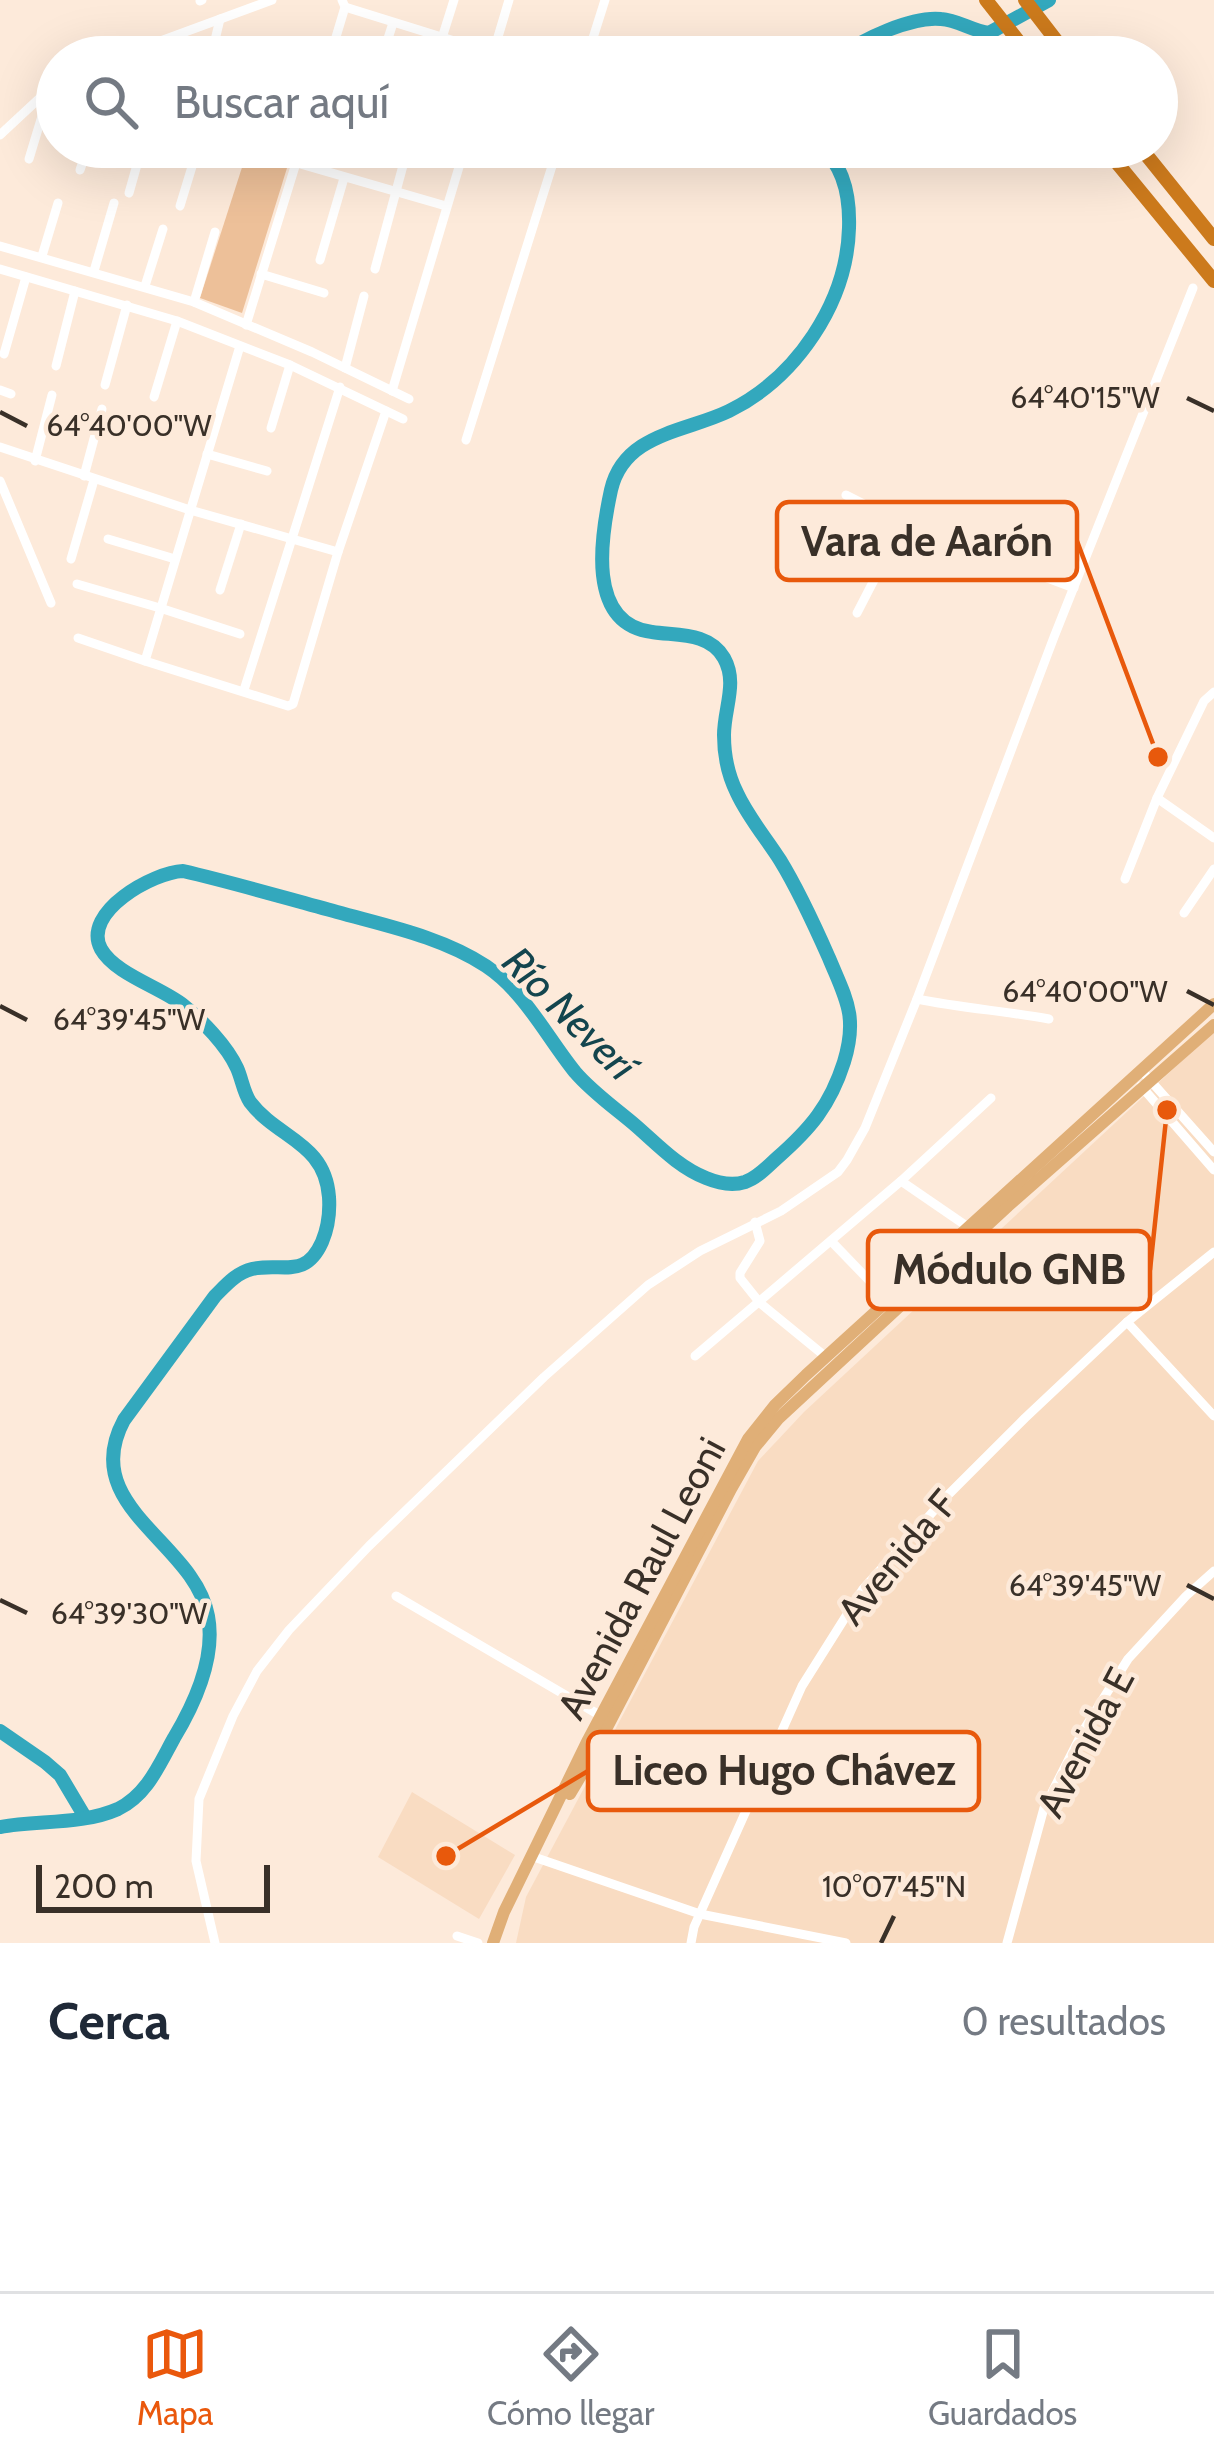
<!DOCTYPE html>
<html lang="es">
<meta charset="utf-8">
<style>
body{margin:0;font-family:Cabin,sans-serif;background:#f2f2f3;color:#1f2937}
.scale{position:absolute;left:36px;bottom:30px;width:234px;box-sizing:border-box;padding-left:12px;border:6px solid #393028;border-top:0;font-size:33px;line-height:42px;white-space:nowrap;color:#393028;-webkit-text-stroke:9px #fdeada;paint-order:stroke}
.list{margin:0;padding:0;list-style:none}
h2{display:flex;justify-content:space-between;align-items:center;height:156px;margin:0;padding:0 48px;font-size:51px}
h2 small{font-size:39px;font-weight:400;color:#747a83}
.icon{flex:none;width:66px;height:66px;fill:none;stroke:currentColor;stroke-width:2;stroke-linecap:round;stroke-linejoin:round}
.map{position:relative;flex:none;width:1214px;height:1943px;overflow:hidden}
.search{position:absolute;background:#fff;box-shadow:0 12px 48px #0002;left:36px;right:36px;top:36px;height:132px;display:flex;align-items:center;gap:30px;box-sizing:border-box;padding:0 42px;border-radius:66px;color:#747a83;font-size:45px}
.sheet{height:348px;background:#fff}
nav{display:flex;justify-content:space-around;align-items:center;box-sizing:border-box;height:168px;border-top:3px solid #e0e1e3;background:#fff;font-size:33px;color:#747a83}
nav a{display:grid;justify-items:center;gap:6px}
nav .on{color:#ea580c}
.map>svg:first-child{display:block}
.built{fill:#f9dcc2}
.green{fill:#edc099}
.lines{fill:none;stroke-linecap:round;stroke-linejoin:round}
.river{stroke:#33a8bd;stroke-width:14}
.minor{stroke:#fff;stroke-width:9}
.major{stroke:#e0af77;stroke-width:12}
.highway{stroke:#cc7a1c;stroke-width:14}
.ticks{fill:none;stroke:#393028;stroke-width:4.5}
.labels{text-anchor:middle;stroke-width:9;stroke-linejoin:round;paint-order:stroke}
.street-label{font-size:39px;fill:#393028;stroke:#fdeada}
.water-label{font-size:42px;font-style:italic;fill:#13454e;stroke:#fdeada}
.ticks-label{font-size:30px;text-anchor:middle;fill:#393028;stroke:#fdeada;stroke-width:9;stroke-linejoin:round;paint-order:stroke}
.leader{fill:none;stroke:#e8590c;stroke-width:4.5}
.callout-dot{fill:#e8590c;stroke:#fdeada;stroke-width:4.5}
.callout{fill:#fdeada;stroke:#e8590c;stroke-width:4.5}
.callout-label{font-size:42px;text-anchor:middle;font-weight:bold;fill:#393028}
</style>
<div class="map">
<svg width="1214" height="1943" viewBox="0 0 1214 1943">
<rect width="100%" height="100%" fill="#fdeada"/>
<g class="built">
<path d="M1214,1031v912h-698l10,-46 232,-436 46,-49z"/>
<path d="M412,1792l103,63 -36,64 -101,-62z"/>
</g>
<path class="green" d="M246,155l41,13 -45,145 -42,-15z"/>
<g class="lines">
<g class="river">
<path d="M839,57c23,-18 73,-41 102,-38 17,1 31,12 48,14l60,-33"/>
<path d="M0,1731l45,31 15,13 25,42"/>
<path d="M0,1827c38,-7 82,-2 118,-18 29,-14 41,-44 56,-71 21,-35 42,-80 34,-122 -13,-74 -131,-109 -84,-196l91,-124c11,-11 21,-23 37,-27 30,-7 53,11 70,-27 6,-14 8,-30 7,-45 -4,-55 -51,-58 -79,-95 -7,-11 -8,-23 -13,-34 -10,-22 -35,-48 -54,-63 -23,-18 -68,-31 -82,-56 -20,-37 53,-77 82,-78 52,12 102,27 154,41 50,14 105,25 149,54 39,26 60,70 89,106 17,20 40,36 60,53 22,19 43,42 71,53 12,5 26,8 39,4 12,-4 22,-15 32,-24 33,-29 53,-52 67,-96 14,-46 2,-63 -15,-104 -15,-34 -30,-67 -49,-98 -14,-22 -32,-43 -43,-67 -9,-18 -13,-38 -13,-58 0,-27 14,-52 0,-77 -15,-26 -47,-22 -72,-26 -66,-8 -51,-96 -41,-142 13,-57 75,-58 118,-79 67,-33 118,-108 120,-183 1,-30 -4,-61 -28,-81"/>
</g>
<g class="minor">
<path d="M200,1l2,-1"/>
<path d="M345,7l148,46"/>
<path d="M117,57l155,-57"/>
<path d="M211,57l9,-38"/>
<path d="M330,57l15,-50 -3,-7"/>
<path d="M382,57l11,-34"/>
<path d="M436,57l18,-57"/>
<path d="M492,57l17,-57"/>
<path d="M587,57l18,-57"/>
<path d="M0,135l44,-41 13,-8"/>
<path d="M242,147l204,59"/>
<path d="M29,159l16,-53 -1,-12"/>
<path d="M80,170l8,-23"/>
<path d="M129,193l13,-46"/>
<path d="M180,206l18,-59"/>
<path d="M0,246l194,56 118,50 97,47"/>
<path d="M42,256l16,-53"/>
<path d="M320,260l24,-82"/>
<path d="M0,269l177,52 113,44 113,54"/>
<path d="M375,269l33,-122"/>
<path d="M94,271l20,-68"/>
<path d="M261,274l63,19"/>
<path d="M145,286l18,-57"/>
<path d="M194,302l21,-70"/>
<path d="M246,325l55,-178"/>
<path d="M240,346l-95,315 143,45 5,-2 45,-152 48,-141"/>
<path d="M4,354l22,-77"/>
<path d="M56,366l19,-75"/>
<path d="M345,368l19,-72"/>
<path d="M105,385l22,-80"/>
<path d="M0,390l11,4"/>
<path d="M392,391l73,-244"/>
<path d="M154,397l23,-76"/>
<path d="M271,428l19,-63"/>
<path d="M466,440l92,-293"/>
<path d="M0,447l190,63 148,42"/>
<path d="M207,454l60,17"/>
<path d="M35,461l17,-66"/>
<path d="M84,476l18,-67"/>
<path d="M0,481l51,122"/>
<path d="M846,495l57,29 171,64"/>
<path d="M108,539l67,20"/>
<path d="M71,559l23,-79"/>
<path d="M77,584l83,24 80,26"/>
<path d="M220,590l21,-66"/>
<path d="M857,613l46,-89"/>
<path d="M78,638l67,23"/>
<path d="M244,690l96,-303"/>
<path d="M1157,798l57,40"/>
<path d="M1125,879l32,-81 47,-97 10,-9"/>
<path d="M1184,913l30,-44"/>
<path d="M917,999c44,9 88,12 132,20"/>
<path d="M1141,1070l73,82"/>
<path d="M1141,1086l73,84"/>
<path d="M901,1181l67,46"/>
<path d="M755,1222l5,19 -20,32v5l20,25 66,54"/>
<path d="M831,1241l57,59"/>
<path d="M1127,1322l87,94"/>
<path d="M695,1356l206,-175 90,-83"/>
<path d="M396,1596l205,120"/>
<path d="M531,1856l169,58 146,29"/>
<path d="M457,1936l21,7"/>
<path d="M215,1943l-19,-82 3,-62 34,-83 24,-45 32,-41 80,-84 175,-169 104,-92 52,-34 81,-40 57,-39 9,-12 18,-32 52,-129 137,-362 139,-349"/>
<path d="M691,1943l3,-16 108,-241 61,-97 86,-95 76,-76 102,-96 87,-70"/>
<path d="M1007,1943l37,-135 39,-77 45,-72 58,-63 28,-25"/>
</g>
<g class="major">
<path d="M570,1794l19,-32 142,-273 24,-42 24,-29 229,-212 206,-181"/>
<path d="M493,1943l11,-31 84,-172 160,-301 27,-34 31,-30 408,-371"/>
</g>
<g class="highway">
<path d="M986,0l45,57"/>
<path d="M1025,0l44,57"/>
<path d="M1104,147l110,134"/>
<path d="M1140,147l74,92"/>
</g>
</g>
<path class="ticks" d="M1187,398l27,13M0,412l27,14M1187,991l27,14M0,1006l27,14M1187,1585l27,14M0,1600l27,13M881,1943l13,-27"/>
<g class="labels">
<g class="street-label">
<text transform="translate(897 1557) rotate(-50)" y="14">Avenida F</text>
<text transform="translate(641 1578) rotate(-62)" y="14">Avenida Raul Leoni</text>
<text transform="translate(1085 1742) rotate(-62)" y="14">Avenida E</text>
</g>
<g class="water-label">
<text transform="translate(570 1013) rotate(45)" y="15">Río Neverí</text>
</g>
</g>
<g class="ticks-label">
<text x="1085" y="408">64°40'15"W</text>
<text x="129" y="436">64°40'00"W</text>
<text x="1085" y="1002">64°40'00"W</text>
<text x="129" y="1030">64°39'45"W</text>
<text x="1085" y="1596">64°39'45"W</text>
<text x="129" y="1624">64°39'30"W</text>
<text x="894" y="1897">10°07'45"N</text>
</g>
<path class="leader" d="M1158 757L1077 541M1167 1110L1150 1270M446 1856L588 1771"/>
<g class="callout-dot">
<circle cx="1158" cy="757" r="12"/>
<circle cx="1167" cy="1110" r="12"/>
<circle cx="446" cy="1856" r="12"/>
</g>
<g class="callout">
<rect x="777" y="502" width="300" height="78" rx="12"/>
<rect x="868" y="1231" width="282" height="78" rx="12"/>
<rect x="588" y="1732" width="391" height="78" rx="12"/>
</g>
<g class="callout-label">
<text x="927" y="556">Vara de Aarón</text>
<text x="1009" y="1284">Módulo GNB</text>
<text x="784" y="1785">Liceo Hugo Chávez</text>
</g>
</svg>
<div class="scale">200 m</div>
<div class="search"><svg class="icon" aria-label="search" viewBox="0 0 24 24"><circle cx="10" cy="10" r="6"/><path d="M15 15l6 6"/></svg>Buscar aquí</div>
</div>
<section class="sheet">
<h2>Cerca<small>0 resultados</small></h2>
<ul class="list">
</ul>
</section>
<nav>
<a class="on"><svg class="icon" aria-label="map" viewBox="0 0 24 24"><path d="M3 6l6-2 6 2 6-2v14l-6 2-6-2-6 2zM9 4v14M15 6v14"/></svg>Mapa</a>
<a><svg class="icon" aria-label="directions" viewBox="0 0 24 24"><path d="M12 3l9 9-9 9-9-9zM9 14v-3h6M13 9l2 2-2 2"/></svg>Cómo llegar</a>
<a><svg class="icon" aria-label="saved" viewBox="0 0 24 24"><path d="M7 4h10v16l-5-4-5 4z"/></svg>Guardados</a>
</nav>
